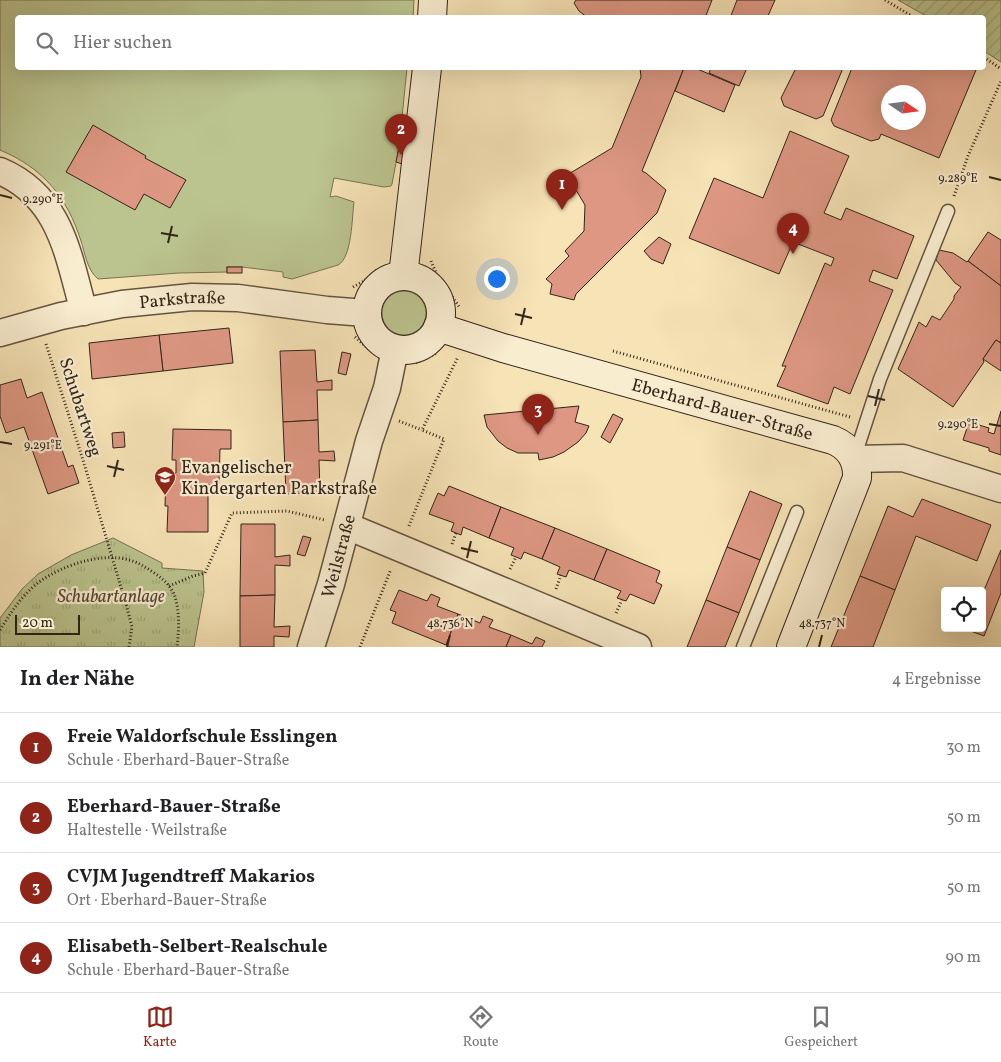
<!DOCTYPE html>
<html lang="de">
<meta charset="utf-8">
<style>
body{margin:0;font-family:Vollkorn,serif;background:#f2f2f2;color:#202124}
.controls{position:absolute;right:15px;bottom:15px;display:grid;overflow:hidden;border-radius:5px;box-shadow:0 5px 20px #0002}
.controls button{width:45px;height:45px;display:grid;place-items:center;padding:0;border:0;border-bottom:1px solid #e0e0e0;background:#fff;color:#202124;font:25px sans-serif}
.compass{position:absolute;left:881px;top:85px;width:45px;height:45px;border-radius:50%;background:#fff;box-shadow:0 5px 20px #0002;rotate:103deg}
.scale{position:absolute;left:15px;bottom:12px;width:65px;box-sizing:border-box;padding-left:5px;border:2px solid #322418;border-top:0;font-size:14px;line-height:18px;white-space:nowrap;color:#322418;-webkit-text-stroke:4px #f9edd0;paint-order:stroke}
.you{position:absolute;left:496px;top:278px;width:18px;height:18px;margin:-12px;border:4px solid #fff;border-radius:50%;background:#1a73e8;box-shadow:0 0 0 8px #1a73e833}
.badge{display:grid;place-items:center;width:32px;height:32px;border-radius:50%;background:#8f2418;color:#fff;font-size:16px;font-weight:700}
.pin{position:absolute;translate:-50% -41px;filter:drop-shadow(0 1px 2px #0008)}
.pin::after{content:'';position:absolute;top:26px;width:18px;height:15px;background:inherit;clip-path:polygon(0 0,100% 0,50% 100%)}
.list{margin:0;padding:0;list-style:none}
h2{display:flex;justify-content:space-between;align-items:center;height:65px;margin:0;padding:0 20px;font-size:21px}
h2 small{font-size:16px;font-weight:400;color:#757577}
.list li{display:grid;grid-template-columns:32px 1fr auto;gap:15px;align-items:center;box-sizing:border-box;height:70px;padding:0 20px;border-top:1px solid #e0e0e0}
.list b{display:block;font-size:19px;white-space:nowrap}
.list p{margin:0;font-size:16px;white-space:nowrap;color:#757577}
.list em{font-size:16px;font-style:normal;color:#757577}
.icon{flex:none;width:28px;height:28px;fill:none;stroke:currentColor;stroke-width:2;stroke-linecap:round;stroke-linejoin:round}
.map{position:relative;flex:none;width:1001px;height:647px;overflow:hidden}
.search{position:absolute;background:#fff;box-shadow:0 5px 20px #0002;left:15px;right:15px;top:15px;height:55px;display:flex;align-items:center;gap:12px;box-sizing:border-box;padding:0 18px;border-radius:5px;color:#757577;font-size:19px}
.sheet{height:345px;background:#fff}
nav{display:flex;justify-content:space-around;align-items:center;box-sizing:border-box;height:70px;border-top:1px solid #e0e0e0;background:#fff;font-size:14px;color:#757577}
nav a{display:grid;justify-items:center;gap:2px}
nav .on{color:#8f2418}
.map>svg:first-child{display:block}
.grass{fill:#bbc48f;stroke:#767454}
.park{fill:url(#park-tufts);stroke:#767454}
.garden{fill:url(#garden-furrows);stroke:#767454}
.building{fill:#dd9782;stroke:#322418;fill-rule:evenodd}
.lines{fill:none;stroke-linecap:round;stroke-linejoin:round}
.lane-casing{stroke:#635440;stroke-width:15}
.street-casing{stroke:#635440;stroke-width:29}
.secondary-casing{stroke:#322418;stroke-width:30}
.path{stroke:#322418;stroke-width:3;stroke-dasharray:1 2.5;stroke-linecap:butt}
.lane{stroke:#f9edd0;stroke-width:12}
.street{stroke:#f9edd0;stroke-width:26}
.secondary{stroke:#f9edd0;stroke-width:28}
.ticks{fill:none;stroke:#322418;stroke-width:2}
.labels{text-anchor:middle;stroke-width:4.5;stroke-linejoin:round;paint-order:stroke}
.street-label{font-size:18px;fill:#322418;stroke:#f9edd0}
.poi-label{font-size:18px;fill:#322418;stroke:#f9edd0;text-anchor:start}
.park-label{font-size:18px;font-style:italic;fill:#544c36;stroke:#f9edd0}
.ticks-label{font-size:12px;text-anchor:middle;fill:#322418;stroke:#f9edd0;stroke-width:4.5;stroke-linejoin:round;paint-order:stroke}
</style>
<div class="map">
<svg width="1001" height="647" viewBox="0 0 1001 647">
<defs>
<pattern id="park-tufts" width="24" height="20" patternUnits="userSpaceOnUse" patternTransform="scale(1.25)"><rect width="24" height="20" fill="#bbc48f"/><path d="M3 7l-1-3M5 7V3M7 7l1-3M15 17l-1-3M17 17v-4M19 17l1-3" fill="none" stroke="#a1a87b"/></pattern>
<pattern id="garden-furrows" width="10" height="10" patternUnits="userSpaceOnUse" patternTransform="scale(1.25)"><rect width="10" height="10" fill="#bbc48f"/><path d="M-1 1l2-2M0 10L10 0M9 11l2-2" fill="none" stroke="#a1a87b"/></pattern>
</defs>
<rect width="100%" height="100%" fill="#f6e3b6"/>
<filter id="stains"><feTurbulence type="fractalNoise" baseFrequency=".004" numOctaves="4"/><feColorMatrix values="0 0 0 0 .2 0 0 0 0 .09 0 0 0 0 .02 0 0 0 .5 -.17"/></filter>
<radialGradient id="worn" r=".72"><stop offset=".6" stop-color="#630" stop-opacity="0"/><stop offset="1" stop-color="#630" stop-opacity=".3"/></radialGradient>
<g class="grass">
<path d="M0,0h414l-1,18h-395v50h389l-8,79 -7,37 -1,2 -7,1 -50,-9 -4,19 6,-1 18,6c-2,15 -2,56 -16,63l-46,14 -9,-2v-5l-41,-5h-15v5l-48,1 -81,6c-11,-9 -13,-26 -17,-38 -14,-44 -38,-73 -81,-91z"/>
<circle cx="404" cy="313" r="22"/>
</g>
<path class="park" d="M113,538l49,25v5l41,3 1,21 -10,55h-194v-29l22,-29 16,-15 33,-19z"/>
<path class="garden" d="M898,0h103v62l-17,-11v-33l-56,-1z"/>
<g class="building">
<path d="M576,0h136l-7,18h-117l-9,-7 -5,-8z"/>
<path d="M737,0h38l-8,18h-37z"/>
<path d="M640,68h44l-42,103 4,2 20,17 -9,23 -81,81 -2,6 -24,-6 2,-10 -6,-5 23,-23 -4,-5 19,-20 1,-26 -18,-30 45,-27 29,-71z"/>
<path d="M684,68h11l40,17 -11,27 -49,-21z"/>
<path d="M711,68h36l-8,18 -30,-13z"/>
<path d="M796,68h47l-20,48 -7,3 -32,-13 -3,-8z"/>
<path d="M852,68h118l6,2 -37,88 -58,-24 -2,5 -8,2 -37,-15 -3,-6zM888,92h30v30h-30z"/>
<path d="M93,125l53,31 -1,2 41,22 -16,28 -26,-14 -9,16 -69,-38z"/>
<path d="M790,131l59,25 -25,57 17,7 5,-12 68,28 -17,43 -24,-9 -4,11 24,9 -43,104 -16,-7 -6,17 -51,-18 9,-20h-4l43,-103 6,3 3,-8 -41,-16 -14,32 -90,-36 25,-60 49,20z"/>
<path d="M399,147l6,1 -3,16 -6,-2z"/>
<path d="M988,232l13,8v46l-33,-25z"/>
<path d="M659,237l12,7 -8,20 -12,-5 -7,-8z"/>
<path d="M939,250l14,3 14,9 1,-1 33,25v57l-5,-3 -13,19 1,3 -31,45 -55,-38 21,-47 7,5 6,-11 8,4 14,-21v-3l7,-9 -6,-4 -19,-23z"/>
<rect x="227" y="267" width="15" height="6"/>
<path d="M229,328l4,35 -70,8 -4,-36z"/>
<path d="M159,335l4,36 -71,8 -3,-36z"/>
<path d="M996,340l5,3v28l-18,-12z"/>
<path d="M315,350l2,32 15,-2v10h-15l1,30 -35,2 -3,-71z"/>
<path d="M342,352l9,2 -5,21 -8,-2z"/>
<path d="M21,379l6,19 15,-6 26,75 5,-2 6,18 -31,11 -24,-67 -18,6 -6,-17v-31z"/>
<path d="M579,406l-4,16 14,4 -3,7 -8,9 -14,10 -11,5 -14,3 -1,-7h-20l-11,-5 -9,-7 -11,-14 -3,-12z"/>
<path d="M1001,411v44l-12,-4v-3l-26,-8 6,-18 20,6 -1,4 6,2z"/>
<path d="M613,414l10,5 -13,24 -9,-6z"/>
<path d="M318,420l1,32 15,-1 1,10 -16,-1 1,32 -34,2 -3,-72z"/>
<path d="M173,429l58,1v19h-11l-1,36h-11v47h-41l1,-26h-3l1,-33h10v-13h-4z"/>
<path d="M124,432l1,15 -12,1 -1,-15z"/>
<path d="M449,486l52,21 -12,31 -26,-11 -2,8 -10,-4 3,-8 -25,-9 9,-21 6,3z"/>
<path d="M750,491l32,13 -22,56 -33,-13z"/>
<path d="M922,499l69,26 -14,36 -61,-25 -21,54 -35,-14 28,-70 25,11z"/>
<path d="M501,507l54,21 -13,31 -18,-7 -3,7 -10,-4 3,-7 -25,-10z"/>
<path d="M241,524h34v33l15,-2v11l-15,-1v30l-35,1z"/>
<path d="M555,528l52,21 -13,31 -25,-10 -3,7 -9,-3 3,-7 -18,-8z"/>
<path d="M303,536l8,2 -6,18 -8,-2z"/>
<path d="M727,547l33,13 -21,53 -33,-13z"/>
<path d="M607,549l53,22 -4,11 6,3 -8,19 -24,-10 -4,7 -9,-3 4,-7 -27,-11z"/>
<path d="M1001,550v43l-17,43 -16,-6 1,-2h13v-33z"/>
<path d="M860,576l35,14 -22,57h-42z"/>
<path d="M399,590l28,11 4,-7 9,4 -3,8 21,8 -12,31 -54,-22 4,-11 -6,-2z"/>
<path d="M275,595l-1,32 16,-1 -1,11 -15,-1v11h-34v-51z"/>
<path d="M706,600l33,13 -14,34h-38z"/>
<path d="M458,614l22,9 3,-7 10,4 -4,7 22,8 -5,12h-55l-5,-2z"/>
<path d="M511,635l21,9 4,-7 9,4 -3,6h-36z"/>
</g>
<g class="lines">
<g class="lane-casing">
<g id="lane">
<path d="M854,459l26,-80 68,-168"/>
<path d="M743,647l54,-135"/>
</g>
</g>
<g class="street-casing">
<g id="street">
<path d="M0,171c61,26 68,84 84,141"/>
<path id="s1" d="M0,333l61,-17 61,-12 70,-7 46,1 89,12 39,3"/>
<path d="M854,459l49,-1 98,31"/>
<path d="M347,526l291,121"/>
<path id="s2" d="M311,647l20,-63 38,-143 18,-53 8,-39"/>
</g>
</g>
<g class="secondary-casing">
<g id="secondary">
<path d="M432,18l1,-18"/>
<circle cx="404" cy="313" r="37"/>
<path d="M403,276l24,-208"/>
<path id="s3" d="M438,327l65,21 330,92c17,7 25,20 24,38l-66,169"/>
</g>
</g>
<g class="path">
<path d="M885,0l30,18"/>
<path d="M984,57l17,12"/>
<path d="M954,196l14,-40 33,-75"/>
<path d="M431,261l6,14 23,33"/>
<path d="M353,287l11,-6 14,-12"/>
<path d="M355,337l16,14"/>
<path d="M46,344l37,116 43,144 6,23 -3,20"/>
<path d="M613,351l237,66"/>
<path d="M416,363l21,-10"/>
<path d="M399,421l23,9"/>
<path d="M409,526l35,-87 -22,-9 36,-73"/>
<path d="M452,544l4,-11"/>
<path d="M510,569l6,-12"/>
<path d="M169,586l24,-10 12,-3 27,-60 55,-2 38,9"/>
<path d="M556,589l5,-14"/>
<path d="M616,613l6,-13"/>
<path d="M0,630c11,-18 24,-38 42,-50 22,-15 60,-28 87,-20 9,2 16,7 24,12 9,6 16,12 21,22 6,16 5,36 3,53"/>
<path d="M360,647l31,-78"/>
</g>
<use href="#lane" class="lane"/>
<use href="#street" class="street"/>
<use href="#secondary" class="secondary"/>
</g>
<path class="ticks" d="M989,177l12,3M0,195l12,3M161,233l17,3M168,243l4,-17M515,314l17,4M521,325l4,-17M868,396l17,4M875,406l4,-17M989,424l12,2M0,442l12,2M107,466l17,4M114,477l4,-17M461,548l17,4M467,558l4,-17M447,647l3,-12M819,647l3,-12"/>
<defs>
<g id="school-pin" transform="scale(1.125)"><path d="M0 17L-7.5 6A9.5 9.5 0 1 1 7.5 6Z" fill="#8f2418" stroke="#f9edd0"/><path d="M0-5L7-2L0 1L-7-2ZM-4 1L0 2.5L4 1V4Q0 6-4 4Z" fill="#fff"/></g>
</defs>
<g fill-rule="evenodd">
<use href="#school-pin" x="165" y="477"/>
</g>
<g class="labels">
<g class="street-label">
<text dy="6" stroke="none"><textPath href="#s1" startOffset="186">Parkstraße</textPath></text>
<text transform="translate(81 407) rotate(72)" y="6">Schubartweg</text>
<text dy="6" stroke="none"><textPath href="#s3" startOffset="296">Eberhard-Bauer-Straße</textPath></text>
<text dy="6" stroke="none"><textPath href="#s2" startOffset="95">Weilstraße</textPath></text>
</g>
<g class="poi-label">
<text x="181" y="473">Evangelischer<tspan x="181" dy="21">Kindergarten Parkstraße</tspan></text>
</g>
<g class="park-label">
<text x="111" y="602">Schubartanlage</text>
</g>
</g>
<g class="ticks-label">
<text x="958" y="182">9.289°E</text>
<text x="43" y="203">9.290°E</text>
<text x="958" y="428">9.290°E</text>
<text x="43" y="449">9.291°E</text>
<text x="450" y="627">48.736°N</text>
<text x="822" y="627">48.737°N</text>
</g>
<rect width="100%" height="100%" filter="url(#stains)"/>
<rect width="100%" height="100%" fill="url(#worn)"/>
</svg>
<div class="controls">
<button><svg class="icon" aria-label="locate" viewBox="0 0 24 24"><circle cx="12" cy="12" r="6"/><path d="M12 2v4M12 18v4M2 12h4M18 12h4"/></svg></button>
</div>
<svg class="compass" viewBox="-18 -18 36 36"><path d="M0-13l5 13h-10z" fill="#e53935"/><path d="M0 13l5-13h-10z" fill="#757577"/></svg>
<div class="scale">20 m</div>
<div class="you"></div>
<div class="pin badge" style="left:562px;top:210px">1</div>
<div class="pin badge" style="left:401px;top:155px">2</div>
<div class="pin badge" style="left:538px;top:435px">3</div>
<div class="pin badge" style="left:793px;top:254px">4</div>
<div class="search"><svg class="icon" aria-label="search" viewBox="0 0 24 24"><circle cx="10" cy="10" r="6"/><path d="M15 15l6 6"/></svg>Hier suchen</div>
</div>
<section class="sheet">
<h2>In der Nähe<small>4 Ergebnisse</small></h2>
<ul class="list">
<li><span class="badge">1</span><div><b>Freie Waldorfschule Esslingen</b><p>Schule · Eberhard-Bauer-Straße</p></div><em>30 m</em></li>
<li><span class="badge">2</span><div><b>Eberhard-Bauer-Straße</b><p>Haltestelle · Weilstraße</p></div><em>50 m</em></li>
<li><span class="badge">3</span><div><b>CVJM Jugendtreff Makarios</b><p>Ort · Eberhard-Bauer-Straße</p></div><em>50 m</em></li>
<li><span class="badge">4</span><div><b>Elisabeth-Selbert-Realschule</b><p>Schule · Eberhard-Bauer-Straße</p></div><em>90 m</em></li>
</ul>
</section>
<nav>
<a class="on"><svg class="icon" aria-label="map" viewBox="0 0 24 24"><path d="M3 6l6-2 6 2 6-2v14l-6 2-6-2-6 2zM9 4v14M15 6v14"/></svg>Karte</a>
<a><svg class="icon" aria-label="directions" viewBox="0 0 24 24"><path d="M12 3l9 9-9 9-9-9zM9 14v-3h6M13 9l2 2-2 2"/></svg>Route</a>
<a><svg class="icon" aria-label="saved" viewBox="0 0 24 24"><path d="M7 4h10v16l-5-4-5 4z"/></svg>Gespeichert</a>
</nav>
